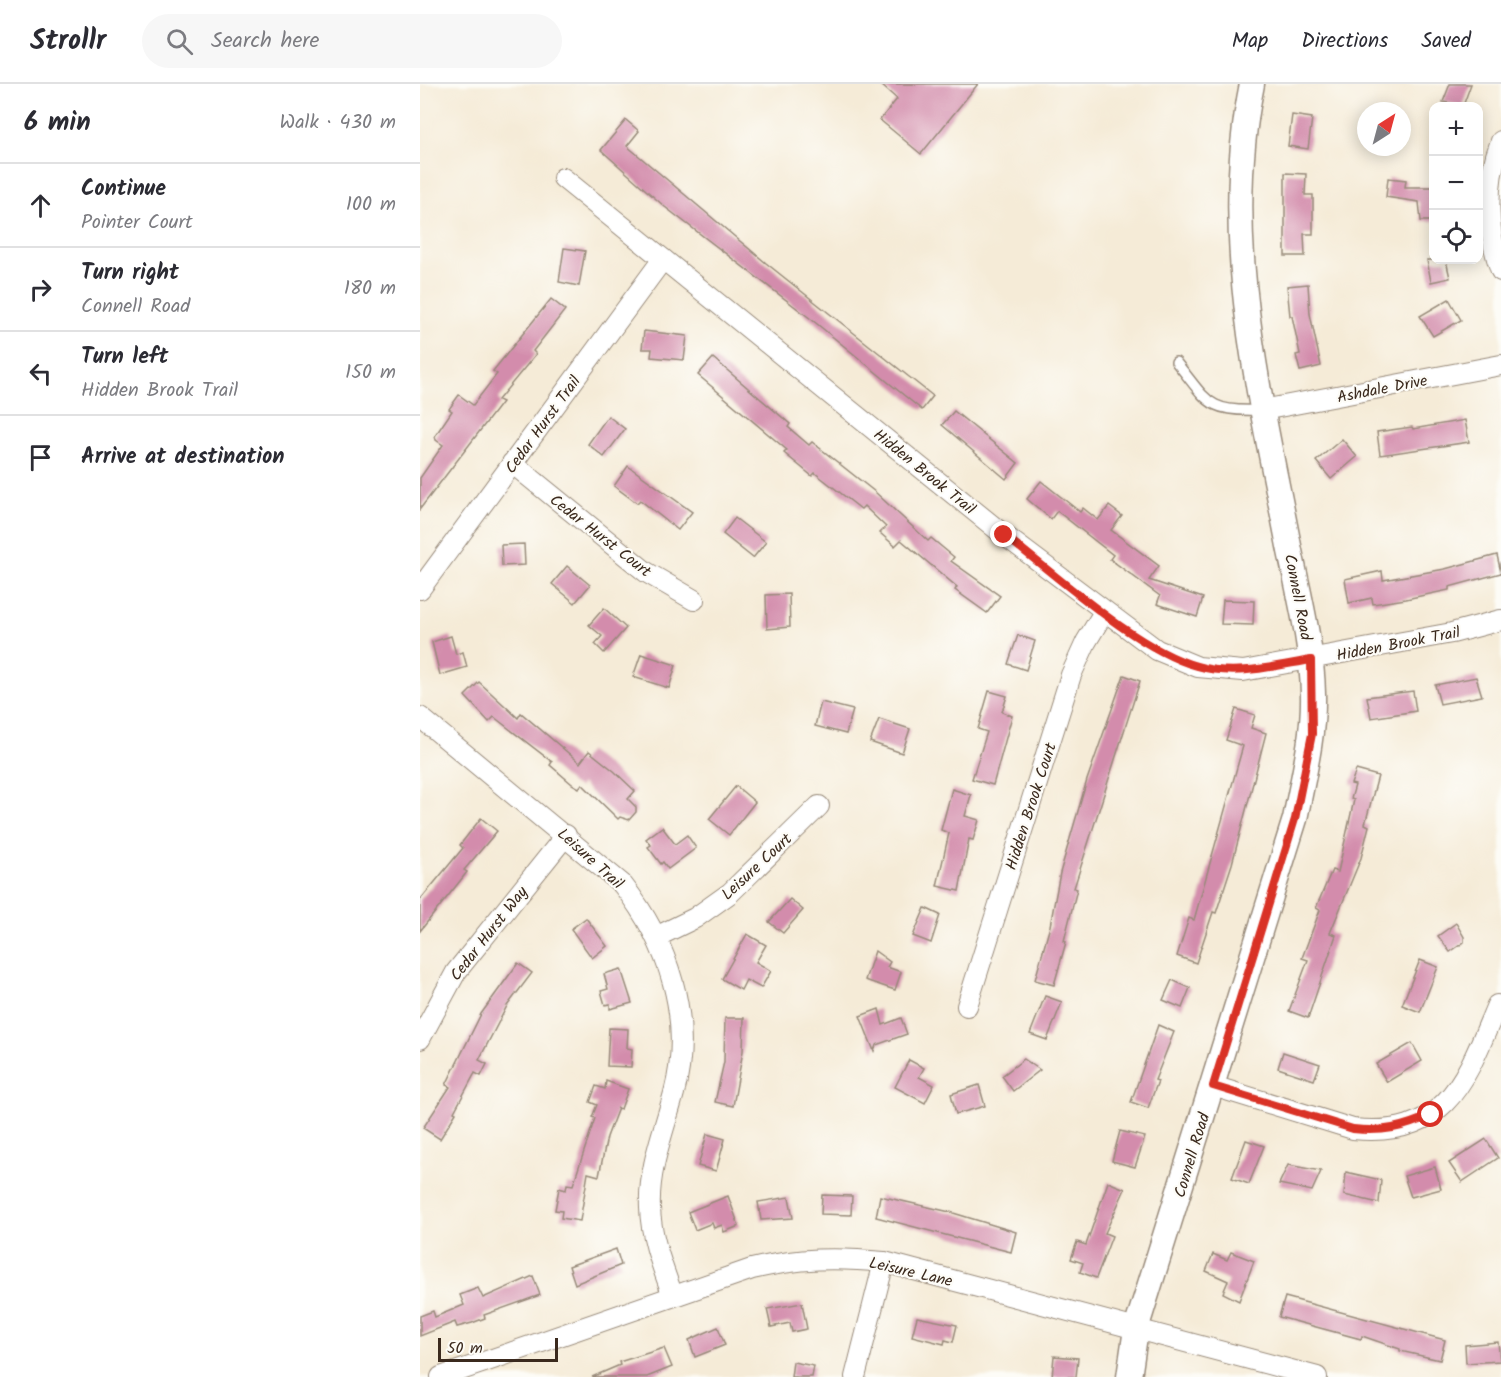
<!DOCTYPE html>
<meta charset="utf-8">
<style>
body{margin:0;font-family:Kalam,sans-serif;background:#f7f7f7;color:#2b2b33}
.controls{position:absolute;right:18px;top:18px;display:grid;overflow:hidden;border-radius:12px;box-shadow:0 3px 15px #0003}
.controls button{width:54px;height:54px;display:grid;place-items:center;padding:0;border:0;border-bottom:2px solid #e1e1e2;background:#fff;color:#2b2b33;font:30px sans-serif}
.compass{position:absolute;left:937px;top:18px;width:54px;height:54px;border-radius:50%;background:#fff;box-shadow:0 3px 15px #0003;rotate:36deg}
.scale{position:absolute;left:18px;bottom:15px;width:120px;box-sizing:border-box;padding-left:6px;border:3px solid #3b2a1e;border-top:0;font-size:16px;line-height:21px;white-space:nowrap;color:#3b2a1e;-webkit-text-stroke:4px #fdfcf7;paint-order:stroke}
.stop{position:absolute;width:18px;height:18px;margin:-14px;border:4px solid #d93025;border-radius:50%;background:#fff}
.stop.end{background:#d93025;border-color:#fff;box-shadow:0 2px 6px #0008}
.list{margin:0;padding:0;list-style:none}
h2{display:flex;justify-content:space-between;align-items:center;height:78px;margin:0;padding:0 24px;font-size:26px}
h2 small{font-size:20px;font-weight:400;color:#7c7c81}
.list li{display:grid;grid-template-columns:39px 1fr auto;gap:18px;align-items:center;box-sizing:border-box;height:84px;padding:0 24px;border-top:2px solid #e1e1e2}
.list b{display:block;font-size:22px;white-space:nowrap}
.list p{margin:0;font-size:20px;white-space:nowrap;color:#7c7c81}
.list em{font-size:20px;font-style:normal;color:#7c7c81}
.icon{flex:none;width:33px;height:33px;fill:none;stroke:currentColor;stroke-width:2;stroke-linecap:round;stroke-linejoin:round}
.map{position:relative;flex:none;width:1081px;height:1293px;overflow:hidden}
header{display:flex;align-items:center;gap:36px;box-sizing:border-box;height:84px;padding:0 30px;background:#fff;border-bottom:2px solid #e1e1e2}
header strong{font-size:28px}
nav{display:flex;gap:33px;margin-inline-start:auto;font-size:21px}
.search{width:420px;height:54px;background:#f7f7f7;display:flex;align-items:center;gap:15px;box-sizing:border-box;padding:0 21px;border-radius:33px;color:#7c7c81;font-size:22px}
main{display:flex}
aside{flex:1;background:#fff}
.map>svg:first-child{display:block}
.building{fill:#d38cac}
.lines{fill:none;stroke-linecap:round;stroke-linejoin:round}
.service-casing{stroke:#988a7a;stroke-width:12}
.minor-casing{stroke:#988a7a;stroke-width:22}
.tertiary-casing{stroke:#988a7a;stroke-width:27}
.service{stroke:#fff;stroke-width:9}
.minor{stroke:#fff;stroke-width:20}
.tertiary{stroke:#fff;stroke-width:24}
.route{stroke:#d93025;stroke-width:8}
.labels{text-anchor:middle;stroke-width:4.5;stroke-linejoin:round;paint-order:stroke}
.street-label{font-size:16px;fill:#3b2a1e;stroke:#fdfcf7}
</style>
<header>
<strong>Strollr</strong>
<div class="search"><svg class="icon" aria-label="search" viewBox="0 0 24 24"><circle cx="10" cy="10" r="6"/><path d="M15 15l6 6"/></svg>Search here</div>
<nav><a>Map</a><a>Directions</a><a>Saved</a></nav>
</header>
<main>
<aside>
<h2>6 min<small>Walk · 430 m</small></h2>
<ul class="list">
<li><svg class="icon" aria-label="ahead" viewBox="0 0 24 24"><path d="M12 20V5M6 11l6-6 6 6"/></svg><div><b>Continue</b><p>Pointer Court</p></div><em>100 m</em></li>
<li><svg class="icon" aria-label="right" viewBox="0 0 24 24"><path d="M7 20v-9h11M14 6l5 5-5 5"/></svg><div><b>Turn right</b><p>Connell Road</p></div><em>180 m</em></li>
<li><svg class="icon" aria-label="left" viewBox="0 0 24 24"><path d="M17 20v-9H6M10 6l-5 5 5 5"/></svg><div><b>Turn left</b><p>Hidden Brook Trail</p></div><em>150 m</em></li>
<li><svg class="icon" aria-label="arrive" viewBox="0 0 24 24"><path d="M6 21V4h12l-3 4 3 4H6"/></svg><div><b>Arrive at destination</b></div></li>
</ul>
</aside>
<div class="map">
<svg width="1081" height="1293" viewBox="0 0 1081 1293">
<rect width="100%" height="100%" fill="#fdfcf7"/>
<filter id="ink" filterUnits="userSpaceOnUse"><feTurbulence type="fractalNoise" baseFrequency=".0167" numOctaves="2"/><feDisplacementMap in="SourceGraphic" scale="12" xChannelSelector="R" yChannelSelector="G"/><feConvolveMatrix kernelMatrix="1 2 1 2 8 2 1 2 1" color-interpolation-filters="sRGB"/></filter>
<filter id="wash" filterUnits="userSpaceOnUse"><feTurbulence type="fractalNoise" baseFrequency=".008" numOctaves="4" result="noise"/><feDisplacementMap in="SourceGraphic" scale="24" xChannelSelector="R" yChannelSelector="G"/><feGaussianBlur stdDeviation="1.35" result="paint"/><feColorMatrix in="noise" values="0 0 0 0 0 0 0 0 0 0 0 0 0 0 0 0 0 1.4 0 .05"/><feComposite in="paint" operator="in"/></filter>
<g filter="url(#wash)">
<rect width="100%" height="100%" fill="#f5ebd7"/>
<g id="blocks">
<g class="building">
<path d="M460,0h98l-57,70 -41,-34 17,-21z"/>
<path d="M1030,0h21l-8,22 -20,-4z"/>
<path d="M872,31l20,3 -4,31 -20,-3z"/>
<path d="M206,36l13,11 -12,15 139,117 167,133 -11,14 -111,-91 -146,-112 -64,-57z"/>
<path d="M865,89l21,1 -1,21h8v39h-9l1,22h-20z"/>
<path d="M968,94l18,2 -1,7h29v34h-13l-2,-19 -33,-5z"/>
<path d="M144,164l21,3 -6,35 -20,-4z"/>
<path d="M1007,176h19l4,18 -19,4z"/>
<path d="M888,200l2,30 11,52 -21,5 -4,-16 4,-1 -8,-38h-2l-3,-30z"/>
<path d="M131,215l14,11 -32,41 3,3 -38,46 4,2 -82,107v-31l23,-33 -7,-5 -1,-4 17,-25 -3,-2 10,-14 14,10 24,-31 -4,-3z"/>
<path d="M1029,215l12,21 -28,16 -13,-20z"/>
<path d="M224,247l43,5 -3,24 -33,-3 1,-8h-10z"/>
<path d="M293,274l77,66 -2,3 21,18 3,-3 63,50 53,49 3,-3 23,19 -3,4 49,35 -13,17 -32,-23 2,-3 -56,-47 -6,6 -15,-13 6,-6 -22,-21 -3,3 -46,-36 -3,3 -28,-23 3,-3 -89,-75z"/>
<path d="M534,327l64,52 -12,16 -64,-54z"/>
<path d="M188,332l17,13 -21,28 -16,-13z"/>
<path d="M1045,336l4,22 -89,13 -3,-23 35,-5 1,2z"/>
<path d="M922,355l15,18 -26,22 -15,-18z"/>
<path d="M208,382l64,46 -14,18 -38,-30 -3,3 -23,-17z"/>
<path d="M621,397l39,31 3,-4 15,12 11,-14 13,10 -11,14 48,36 -10,14 54,18 -6,19 -40,-13 3,-8 -50,-37 3,-4 -56,-44 -6,8 -24,-20z"/>
<path d="M315,434l31,24 -13,16 -30,-24z"/>
<path d="M104,460l1,21 -23,1 -1,-21z"/>
<path d="M1077,471l4,18 -52,14v3l-43,9 -33,5 -1,-6 -23,5 -4,-24 37,-8 1,9 62,-11z"/>
<path d="M147,482l23,19 -15,18 -23,-19z"/>
<path d="M369,510l1,33 -23,2 -1,-34z"/>
<path d="M803,516l31,1 -1,24 -32,-1z"/>
<path d="M184,524l22,20 -22,25 -9,-9 7,-8 -13,-11z"/>
<path d="M598,551l17,6 -9,29 -18,-6z"/>
<path d="M31,552l5,18 7,-2 4,15 -27,8 -8,-33z"/>
<path d="M221,570l35,11 -7,23 -36,-11z"/>
<path d="M704,591l16,6 -66,207 3,1 -13,52 2,1 -12,43 -19,-5 15,-54 10,-53 27,-93z"/>
<path d="M1056,593l6,19 -42,8 -5,-19z"/>
<path d="M59,598l39,36 3,-5 59,50 9,-12 25,20 21,20 -7,8 8,8v5l-7,8 -9,-3 -2,2 -36,-35 -3,4 -7,-4 -22,-19 2,-3 -58,-45 -5,5 -24,-26z"/>
<path d="M569,607l18,5 -5,16 10,4 -19,69 -21,-6 15,-47 -9,-3z"/>
<path d="M993,607l3,20 -45,7 -4,-21z"/>
<path d="M401,618l32,8 -7,24 -31,-8z"/>
<path d="M816,625l19,6 -4,13 15,5 -34,131 -16,49 -3,-1 -17,51 -19,-7 12,-38 5,2 49,-174 -17,-6z"/>
<path d="M459,635l31,10 -8,24 -32,-11z"/>
<path d="M936,686l22,6 -13,48 4,2 -8,32 -31,75 6,2 -28,83 -19,-7 19,-51 -6,-2 18,-48 -4,-2 16,-38 6,2 16,-72 -3,-1 4,-14 -4,-1z"/>
<path d="M316,702l19,16 -26,33 -20,-16z"/>
<path d="M532,705l19,6 -6,21 14,4 -6,20 -4,-1 -10,52 -22,-5 12,-53 -8,-3z"/>
<path d="M61,734l16,13 -33,39 3,2 -7,9 -40,50v-31l43,-52 -3,-3z"/>
<path d="M242,743l13,17 12,-9 9,13 -28,21 -5,-7 -2,2 -13,-17 3,-2 -5,-6z"/>
<path d="M370,815l13,11 -20,23 -14,-11z"/>
<path d="M505,824l15,7 -9,28 -18,-7z"/>
<path d="M166,834l21,28 -15,12 -21,-29z"/>
<path d="M1036,839l8,14v5l-14,10 -12,-16z"/>
<path d="M327,850l19,11 -10,17 15,9 -10,17 -15,-8 -5,10 -19,-11z"/>
<path d="M455,867l15,11 -3,5 14,5 -6,18 -30,-10z"/>
<path d="M1000,876l18,7 -18,45 -18,-7z"/>
<path d="M98,879l14,10 -25,33 -28,54 8,4 -6,12 -6,-3 -21,39 2,1 -16,26 -17,-11 27,-41 -4,-2 35,-71z"/>
<path d="M201,885l11,34 -22,6v-5l-5,1 -4,-14 7,-2 -4,-15z"/>
<path d="M752,896l18,8 -8,20 -19,-8z"/>
<path d="M625,912l17,6 -15,38 -17,-6z"/>
<path d="M459,925l4,16 18,-7 6,16 -31,11 -2,6 -14,-35z"/>
<path d="M305,934h19l-1,33 -10,55 -18,-4 9,-40z"/>
<path d="M738,941l16,7 -19,48 3,1 -10,27 -17,-6z"/>
<path d="M189,944l19,1 -1,19 5,1 -1,18 -24,-1z"/>
<path d="M992,959l10,18 -35,21 -11,-18z"/>
<path d="M863,968l37,12 -6,16 -36,-12z"/>
<path d="M604,975l16,11 -27,21 -11,-15z"/>
<path d="M489,976l15,8 -5,9 15,8 -9,18 -30,-16z"/>
<path d="M186,997l22,8 -7,20 -3,-1 -11,29 -8,39 -11,-3 -8,48 -19,-3 1,-7 -7,-1 4,-22 7,2 1,-6 6,1 22,-67 -3,-1 5,-12 -7,-3 6,-16 9,3z"/>
<path d="M559,1001l6,21 -29,8 -5,-20z"/>
<path d="M700,1047l25,6 -10,30 -23,-6z"/>
<path d="M287,1050l18,5 -9,32 -18,-5z"/>
<path d="M1066,1055l12,19 -36,24 -13,-19z"/>
<path d="M826,1056l18,6 -15,38 -17,-6z"/>
<path d="M868,1081l33,6 -9,20 -33,-7z"/>
<path d="M1015,1083l6,22 -30,8 -7,-21z"/>
<path d="M926,1088l35,8 -2,23 -35,-8z"/>
<path d="M688,1098l17,7 -20,44 7,3 -16,42 -16,-6 3,-9 -12,-4 6,-17 9,3z"/>
<path d="M402,1111l30,1 -1,19 -30,-1z"/>
<path d="M308,1112l11,30 -15,6 -2,-7 -8,3 -2,-5 -17,7 -7,-18z"/>
<path d="M460,1112l70,16 66,20 -5,20 -135,-35z"/>
<path d="M369,1113l4,21 -32,2 -3,-18z"/>
<path d="M196,1165l5,16 -46,19 -6,-18z"/>
<path d="M811,1168l23,9 -15,40 -16,-8 5,-12 -22,-10 7,-17 14,6z"/>
<path d="M113,1192l7,19 -56,20 1,3 -13,5 -15,4 -2,-5 -35,14v-20l13,-5 2,6 29,-12 -4,-10 18,-7 5,10z"/>
<path d="M865,1213l160,43 -5,20 -40,-9v-2l-38,-13 -1,3 -82,-22z"/>
<path d="M382,1219l5,26 -15,3 -2,-9 -19,4 -4,-18z"/>
<path d="M497,1233l40,8 -4,17 -8,-2 -1,4 -32,-8z"/>
<path d="M298,1243l7,18 -30,12 -6,-17z"/>
<path d="M1078,1258l2,19 -34,2 -1,-18z"/>
<path d="M244,1264l8,19 -25,10h-55l28,-12 -1,-3z"/>
<path d="M634,1272l24,2 -2,19h-24z"/>
<path d="M373,1278l21,4 -2,11h-21z"/>
</g>
</g>
</g>
<g filter="url(#ink)">
<use href="#blocks" fill-opacity="0" stroke="#988a7a" stroke-width="1.5"/>
<g class="lines">
<g class="service-casing">
<path id="service" d="M756,278c32,39 31,51 85,48"/>
</g>
<g class="minor-casing">
<g id="minor">
<path d="M1081,57c-16,40 -15,89 0,130"/>
<path d="M143,94l441,357 153,115 41,17 45,4 209,-38 49,-13"/>
<path d="M843,326l238,-45"/>
<path d="M92,379l134,109 48,28"/>
<path d="M0,505l243,-330"/>
<path d="M0,633l202,167c46,58 72,134 52,209 -10,38 -26,76 -24,115 1,31 13,60 23,88"/>
<path d="M238,852l37,-18 35,-25 89,-87"/>
<path d="M547,922l104,-331 15,-33 18,-30"/>
<path d="M0,955l36,-67 110,-137"/>
<path d="M793,1002l140,43c95,10 113,-51 144,-124"/>
<path d="M21,1293l311,-108c47,-11 84,-12 132,-7l433,115"/>
<path d="M435,1293l29,-115"/>
</g>
</g>
<g class="tertiary-casing">
<path id="tertiary" d="M709,1293l7,-48 159,-510c8,-41 19,-83 18,-125 -1,-50 -14,-99 -24,-148 -29,-151 -69,-307 -37,-462"/>
</g>
<use href="#service" class="service"/>
<use href="#minor" class="minor"/>
<use href="#tertiary" class="tertiary"/>
</g>
</g>
<g class="lines" filter="url(#ink)">
<path class="route" d="M584,451c52,40 133,115 193,131 37,11 78,0 114,-6l1,74 -17,85 -82,267 140,43c30,3 50,-1 78,-14"/>
</g>
<g class="labels">
<g class="street-label">
<text transform="translate(962 304) rotate(-11)" y="6">Ashdale Drive</text>
<text transform="translate(122 340) rotate(-54)" y="6">Cedar Hurst Trail</text>
<text transform="translate(505 387) rotate(39)" y="6">Hidden Brook Trail</text>
<text transform="translate(181 451) rotate(38)" y="6">Cedar Hurst Court</text>
<text transform="translate(879 513) rotate(79)" y="6">Connell Road</text>
<text transform="translate(978 559) rotate(-11)" y="6">Hidden Brook Trail</text>
<text transform="translate(610 722) rotate(-72)" y="6">Hidden Brook Court</text>
<text transform="translate(171 774) rotate(42)" y="6">Leisure Trail</text>
<text transform="translate(336 782) rotate(-43)" y="6">Leisure Court</text>
<text transform="translate(68 849) rotate(-52)" y="6">Cedar Hurst Way</text>
<text transform="translate(771 1071) rotate(-73)" y="6">Connell Road</text>
<text transform="translate(491 1187) rotate(13)" y="6">Leisure Lane</text>
</g>
</g>
</svg>
<div class="controls">
<button>+</button>
<button>−</button>
<button><svg class="icon" aria-label="locate" viewBox="0 0 24 24"><circle cx="12" cy="12" r="6"/><path d="M12 2v4M12 18v4M2 12h4M18 12h4"/></svg></button>
</div>
<svg class="compass" viewBox="-18 -18 36 36"><path d="M0-13l5 13h-10z" fill="#e53935"/><path d="M0 13l5-13h-10z" fill="#7c7c81"/></svg>
<div class="scale">50 m</div>
<div class="stop" style="left:1011px;top:1031px"></div>
<div class="stop end" style="left:584px;top:451px"></div>
</div>
</main>
